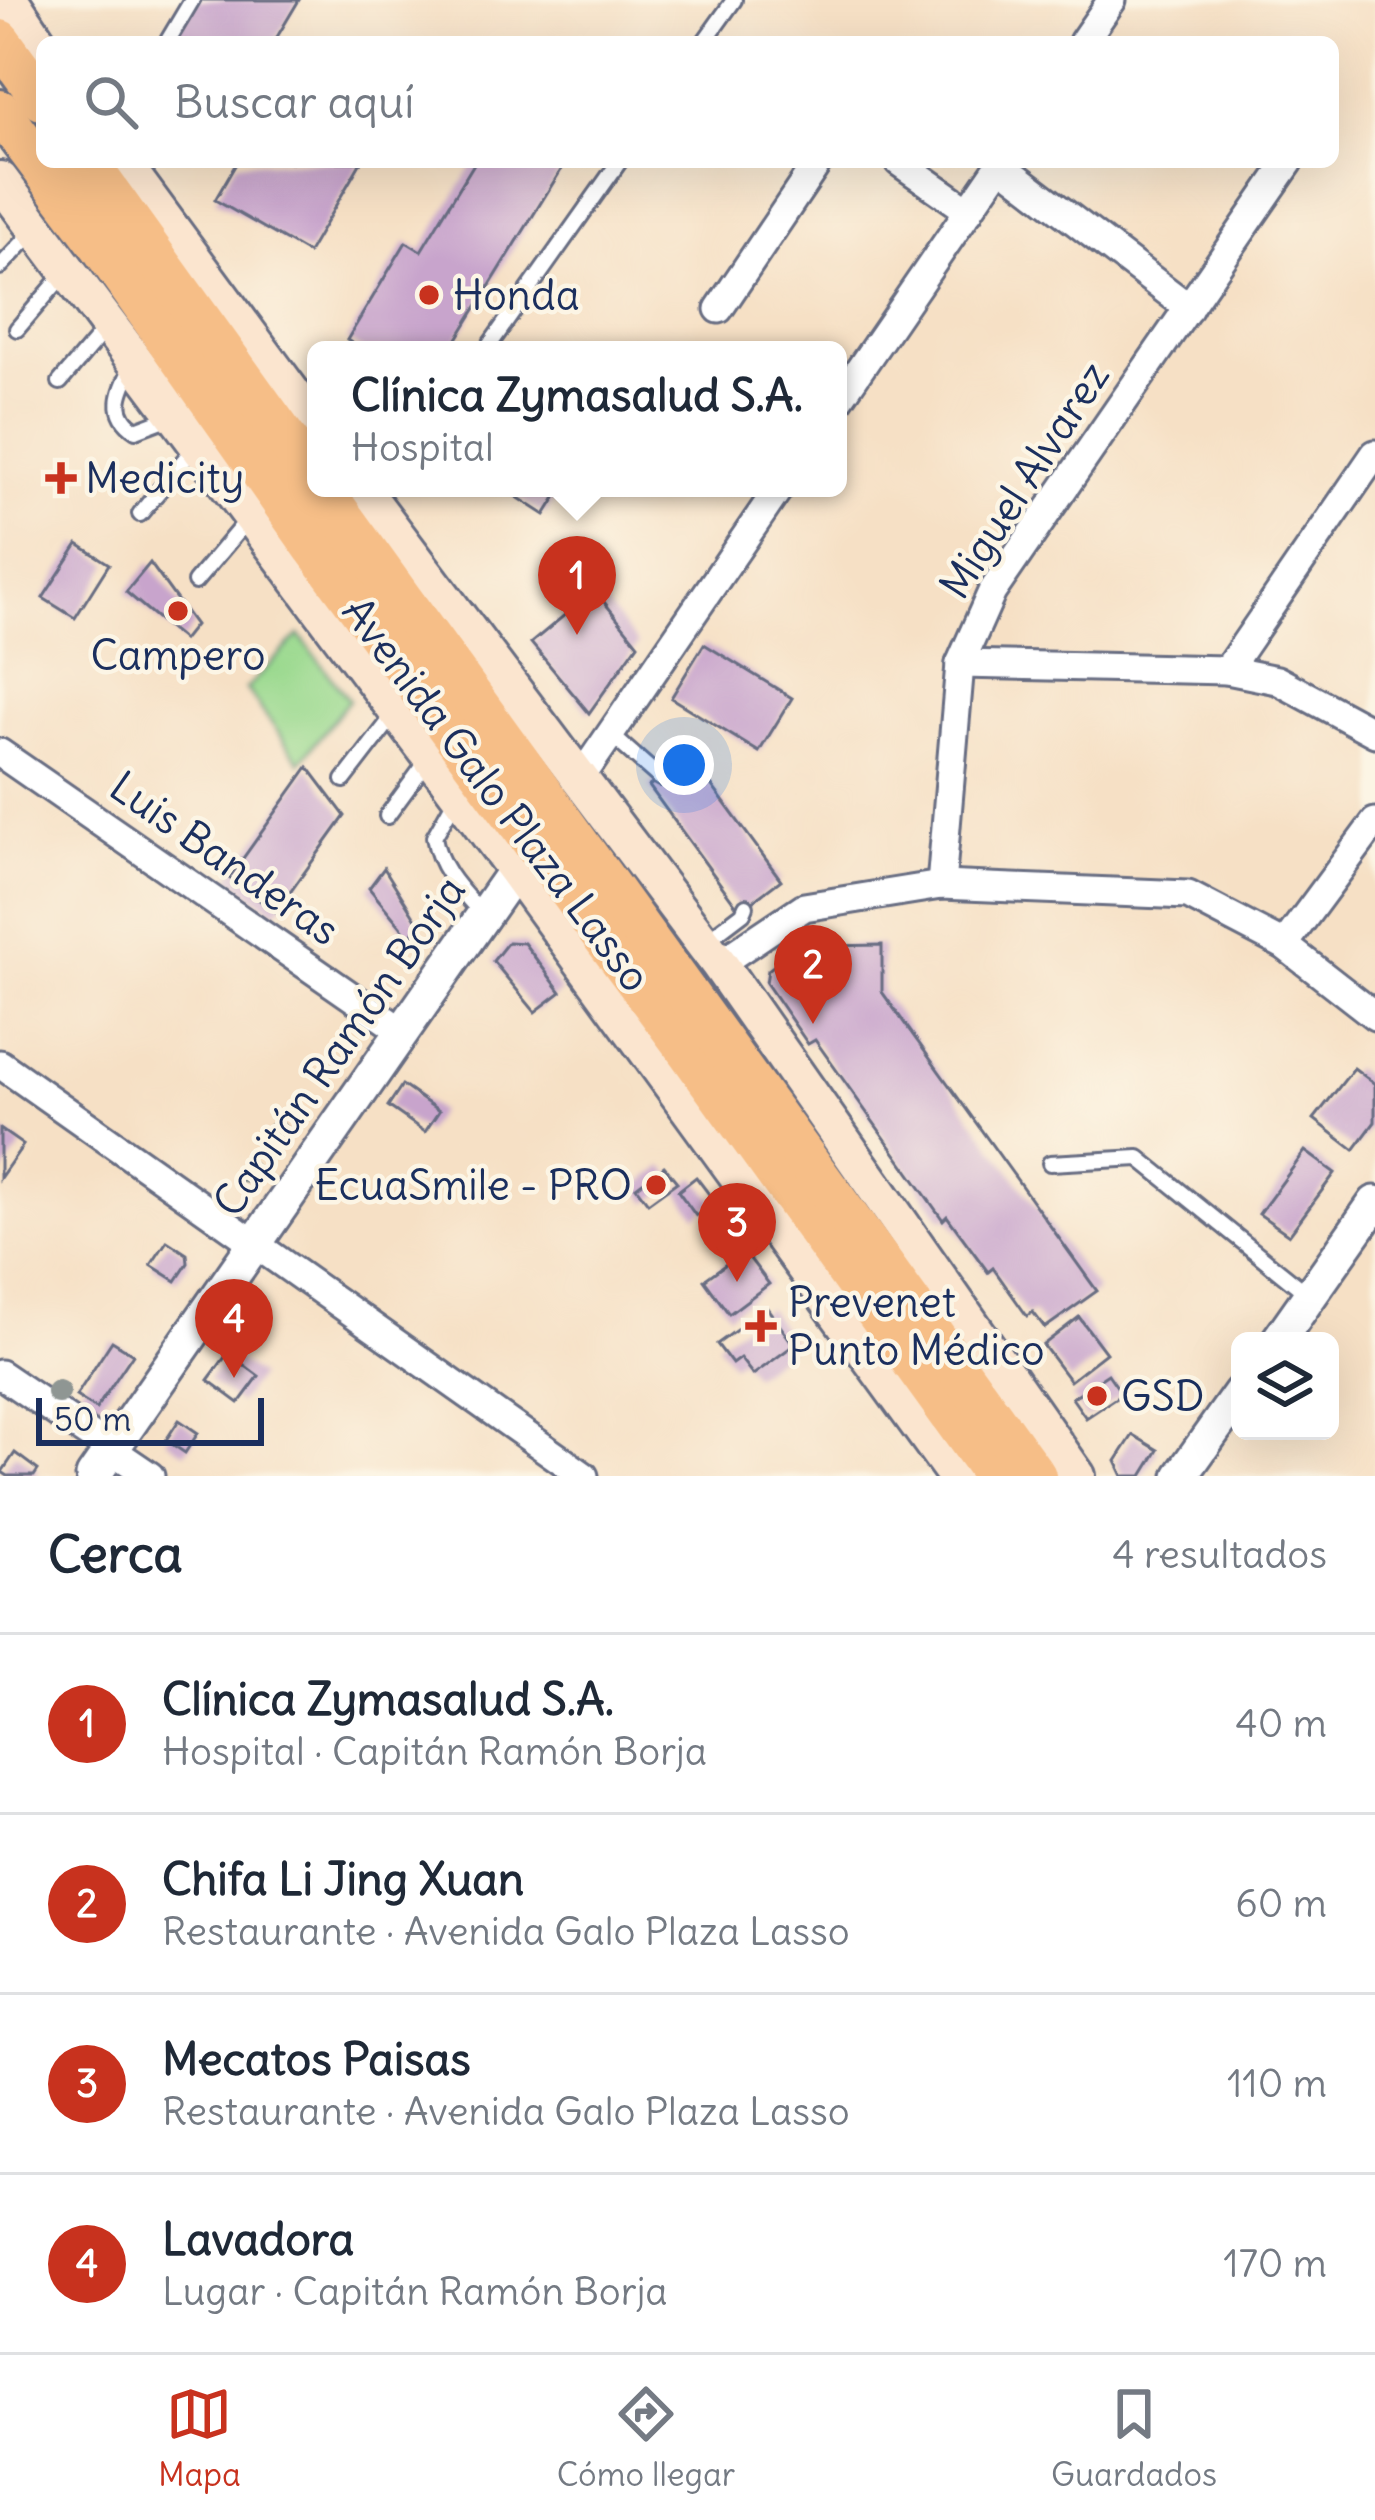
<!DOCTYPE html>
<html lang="es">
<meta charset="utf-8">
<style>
body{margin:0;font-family:Delius,sans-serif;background:#f6f6f7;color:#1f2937}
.controls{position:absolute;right:36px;bottom:36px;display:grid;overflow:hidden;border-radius:18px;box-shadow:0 12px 48px #0002}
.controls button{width:108px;height:108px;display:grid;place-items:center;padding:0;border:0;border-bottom:3px solid #e0e1e3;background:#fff;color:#1f2937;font:60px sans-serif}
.scale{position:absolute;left:36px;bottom:30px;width:228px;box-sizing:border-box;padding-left:12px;border:6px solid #1b2f5e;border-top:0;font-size:33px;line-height:42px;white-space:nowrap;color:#1b2f5e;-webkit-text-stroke:9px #fcf5e5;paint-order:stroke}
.you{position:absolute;left:684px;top:765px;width:42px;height:42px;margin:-30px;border:9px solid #fff;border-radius:50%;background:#1a73e8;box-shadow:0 0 0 18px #1a73e833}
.badge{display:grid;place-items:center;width:78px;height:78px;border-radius:50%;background:#c8321e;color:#fff;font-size:39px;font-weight:700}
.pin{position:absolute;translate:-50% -99px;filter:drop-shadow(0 3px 6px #0008)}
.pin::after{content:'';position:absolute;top:63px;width:42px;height:36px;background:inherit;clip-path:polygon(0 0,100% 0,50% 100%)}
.popup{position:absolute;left:307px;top:341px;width:540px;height:156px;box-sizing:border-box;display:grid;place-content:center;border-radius:18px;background:#fff;filter:drop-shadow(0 3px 9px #0005);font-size:39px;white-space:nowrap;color:#747a83}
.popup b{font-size:45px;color:#1f2937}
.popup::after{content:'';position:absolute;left:50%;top:100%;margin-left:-24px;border:24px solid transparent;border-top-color:#fff}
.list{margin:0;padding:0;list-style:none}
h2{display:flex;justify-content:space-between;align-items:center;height:156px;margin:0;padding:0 48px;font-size:51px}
h2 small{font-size:39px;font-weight:400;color:#747a83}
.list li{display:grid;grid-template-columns:78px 1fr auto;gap:36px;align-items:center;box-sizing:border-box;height:180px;padding:0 48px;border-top:3px solid #e0e1e3}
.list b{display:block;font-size:45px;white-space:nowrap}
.list p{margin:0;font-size:39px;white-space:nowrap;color:#747a83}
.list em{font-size:39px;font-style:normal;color:#747a83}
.icon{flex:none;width:66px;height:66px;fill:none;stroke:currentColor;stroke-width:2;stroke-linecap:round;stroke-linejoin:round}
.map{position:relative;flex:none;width:1375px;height:1476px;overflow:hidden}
.search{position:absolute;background:#fff;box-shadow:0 12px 48px #0002;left:36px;right:36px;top:36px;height:132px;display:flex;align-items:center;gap:30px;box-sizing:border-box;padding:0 42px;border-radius:18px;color:#747a83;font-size:45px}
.sheet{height:876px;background:#fff}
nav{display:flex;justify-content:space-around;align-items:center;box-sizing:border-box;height:168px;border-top:3px solid #e0e1e3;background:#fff;font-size:33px;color:#747a83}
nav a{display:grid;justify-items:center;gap:6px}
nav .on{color:#c8321e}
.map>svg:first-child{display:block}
.green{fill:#9ad98e;stroke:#5a8476;stroke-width:3}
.building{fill:#c8a4cc}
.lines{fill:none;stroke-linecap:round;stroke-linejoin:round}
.service-casing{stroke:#686d82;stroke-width:20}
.minor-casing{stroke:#686d82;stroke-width:33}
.tertiary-casing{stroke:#686d82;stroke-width:39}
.secondary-casing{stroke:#686d82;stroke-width:42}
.primary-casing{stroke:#686d82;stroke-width:48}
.service{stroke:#fff;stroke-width:14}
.minor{stroke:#fff;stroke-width:27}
.tertiary{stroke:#fff;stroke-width:33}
.secondary{stroke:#fbe5cf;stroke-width:36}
.primary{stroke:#f6be87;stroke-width:42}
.tree{fill:#8f9693}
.poi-dot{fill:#c8321e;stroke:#fcf5e5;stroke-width:4.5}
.labels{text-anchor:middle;stroke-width:9;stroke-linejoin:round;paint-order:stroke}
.poi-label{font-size:42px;fill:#1b2f5e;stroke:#fcf5e5;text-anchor:start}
.street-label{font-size:42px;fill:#1b2f5e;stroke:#fcf5e5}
</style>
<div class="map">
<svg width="1375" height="1476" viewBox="0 0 1375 1476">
<rect width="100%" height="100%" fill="#fcf5e5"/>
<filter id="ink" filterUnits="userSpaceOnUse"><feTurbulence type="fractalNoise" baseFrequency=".00833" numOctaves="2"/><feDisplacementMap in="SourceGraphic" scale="24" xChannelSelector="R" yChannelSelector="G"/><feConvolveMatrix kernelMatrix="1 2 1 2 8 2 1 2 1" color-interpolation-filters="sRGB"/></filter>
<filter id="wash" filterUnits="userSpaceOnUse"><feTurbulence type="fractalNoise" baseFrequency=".004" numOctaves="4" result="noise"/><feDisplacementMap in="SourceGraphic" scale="48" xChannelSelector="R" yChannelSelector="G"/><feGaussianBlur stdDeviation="2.7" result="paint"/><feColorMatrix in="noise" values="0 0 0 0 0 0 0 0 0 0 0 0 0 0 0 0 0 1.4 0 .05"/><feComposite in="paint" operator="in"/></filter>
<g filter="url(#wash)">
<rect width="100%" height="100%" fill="#f6e0c5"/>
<path class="green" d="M299,635l50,65 -49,62 -54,-73z"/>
<g id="blocks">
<g class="building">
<path d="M196,0h103l-25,42h-104z"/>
<path d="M237,162h124l-53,91 -93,-53z"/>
<path d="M475,162h91l-116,188h-87l-16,-10 59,-98 15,9z"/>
<path d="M503,488h59l-17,27z"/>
<path d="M78,544l31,20 -34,54 -32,-20z"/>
<path d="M150,563l45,62 -12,15 -57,-48z"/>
<path d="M600,597l38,47 -49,69 -58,-70 36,-30 5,6z"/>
<path d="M704,644l88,54 -33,54 -88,-54z"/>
<path d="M690,756l91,124 -41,31 -91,-125z"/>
<path d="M308,767l37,49 -69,96 -47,-34z"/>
<path d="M384,868l35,56 -9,14 -41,-50z"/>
<path d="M809,939l16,7 57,-1v47l215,299 -52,37 -12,-16 -6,4 -34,-48 -5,4 -41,-56 -4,4 -128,-180 -7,4 -42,-61 2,-13z"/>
<path d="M508,942l16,1 37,49 -26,20 -42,-51z"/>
<path d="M1354,1068l21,16v38l-21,28 -40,-31z"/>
<path d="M402,1085l37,26 -14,21 -37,-26z"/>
<path d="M0,1129l23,16 -23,33z"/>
<path d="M1305,1151l30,22 -46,62 -30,-21z"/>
<path d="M664,1166l13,16 -29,21 -12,-16z"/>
<path d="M696,1177l19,25 -19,14 -18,-25z"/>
<path d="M167,1241l20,13 1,9 -12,18 -25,-16z"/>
<path d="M744,1251l25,33 -40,30 -25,-34z"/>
<path d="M767,1308l27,37 -41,30 -13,-17 -8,6 -15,-20z"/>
<path d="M1079,1317l27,36 -36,28 -27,-36z"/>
<path d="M112,1341l21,13 -37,55 -20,-13z"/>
<path d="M228,1353l31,23 -20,27 -31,-23z"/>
<path d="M1108,1374l14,20 -36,24 -14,-20z"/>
<path d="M179,1420l19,13 -13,20 -19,-13z"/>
<path d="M1133,1435l25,15 -16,26h-19l-7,-15z"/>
<path d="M15,1453l23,17 -4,6h-26l-6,-4z"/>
</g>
</g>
</g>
<g filter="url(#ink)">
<use href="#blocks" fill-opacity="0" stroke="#686d82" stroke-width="3"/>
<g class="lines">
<g class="service-casing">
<g id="service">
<path d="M167,42l25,-42"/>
<path d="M704,42l30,-42"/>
<path d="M0,267l33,-35"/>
<path d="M17,329l47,-55"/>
<path d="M486,350l133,-188"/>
<path d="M133,365c-12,25 -25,47 3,65l37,-14"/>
<path d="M60,382l45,-53"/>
<path d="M140,514l54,-66"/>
<path d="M195,582l53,-63"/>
<path d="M610,734l50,44"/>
<path d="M344,780l50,-65"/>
<path d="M456,798l-22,39c6,34 27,53 49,78"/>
<path d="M387,816l41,-56"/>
<path d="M706,941l37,-28 3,-7"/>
<path d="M1050,1163l89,-5 171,138"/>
</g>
</g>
<g class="minor-casing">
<g id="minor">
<path d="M1083,42l29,-42"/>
<path d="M899,162l70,49"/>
<path d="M1000,164l189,144"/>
<path d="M719,309l99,-147"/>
<path d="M838,401l164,-239"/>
<path d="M960,664l267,6 50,10 98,53"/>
<path d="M1227,670l148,-216"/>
<path d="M0,753l403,279"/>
<path d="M579,780l200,-292"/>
<path d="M941,885l19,-221 32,-72 297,-430"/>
<path d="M1284,945l91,-123"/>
<path d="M719,964l85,-57 137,-22 247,10 96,50 91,71"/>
<path d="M0,1064l584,412"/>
<path d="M0,1374l150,102"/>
</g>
</g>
<g class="tertiary-casing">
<g id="tertiary">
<path d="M1278,1341l97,-138"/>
<path d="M93,1476l436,-626"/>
<path d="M1181,1476l59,-83"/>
</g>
</g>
<g class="secondary-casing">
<g id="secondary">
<path d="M10,0l32,48"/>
<path d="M122,162l194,264"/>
<path d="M0,180l515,689 441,607"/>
<path d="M361,488l358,476 358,512"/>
</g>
</g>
<g class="primary-casing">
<g id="primary">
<path d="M0,41l42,58"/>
<path d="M0,111l102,136 213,301 366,493 314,435"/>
<path d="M87,162l229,319"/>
<path d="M321,488l714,988"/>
</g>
</g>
<use href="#service" class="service"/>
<use href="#minor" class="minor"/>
<use href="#tertiary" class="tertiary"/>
<use href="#secondary" class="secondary"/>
<use href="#primary" class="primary"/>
</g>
<g class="tree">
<circle cx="277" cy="1133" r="12"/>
<circle cx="248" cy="1172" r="12"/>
<circle cx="58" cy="1392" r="12"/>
</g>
</g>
<g class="poi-dot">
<circle cx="429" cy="295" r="12"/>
<path d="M55 460h12v12h12v12h-12v12h-12v-12h-12v-12h12z"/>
<circle cx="178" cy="611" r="12"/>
<circle cx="656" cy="1185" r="12"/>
<path d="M755 1308h12v12h12v12h-12v12h-12v-12h-12v-12h12z"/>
<circle cx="1097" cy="1396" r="12"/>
</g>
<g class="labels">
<g class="poi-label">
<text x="453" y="310">Honda</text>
<text x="85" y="493">Medicity</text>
<text x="178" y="670" text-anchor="middle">Campero</text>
<text x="632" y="1200" text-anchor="end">EcuaSmile - PRO</text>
<text x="788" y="1317">Prevenet<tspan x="788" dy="48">Punto Médico</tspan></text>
<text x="1121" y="1411">GSD</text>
</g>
<g class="street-label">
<text transform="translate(1024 480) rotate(-57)" y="15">Miguel Alvarez</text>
<text transform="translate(497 794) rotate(53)" y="15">Avenida Galo Plaza Lasso</text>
<text transform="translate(225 858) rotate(35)" y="15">Luis Banderas</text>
<text transform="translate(339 1046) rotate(-55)" y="15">Capitán Ramón Borja</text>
</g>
</g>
</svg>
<div class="controls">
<button><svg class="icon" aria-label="layers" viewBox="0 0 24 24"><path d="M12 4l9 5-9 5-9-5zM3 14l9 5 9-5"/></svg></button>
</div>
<div class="scale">50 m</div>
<div class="you"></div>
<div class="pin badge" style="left:577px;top:635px">1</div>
<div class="popup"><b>Clínica Zymasalud S.A.</b>Hospital</div>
<div class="pin badge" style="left:813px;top:1024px">2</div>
<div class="pin badge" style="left:737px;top:1282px">3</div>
<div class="pin badge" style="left:234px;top:1378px">4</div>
<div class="search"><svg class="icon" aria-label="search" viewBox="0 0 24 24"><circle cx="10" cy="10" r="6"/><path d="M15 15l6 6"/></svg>Buscar aquí</div>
</div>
<section class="sheet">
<h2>Cerca<small>4 resultados</small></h2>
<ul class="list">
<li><span class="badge">1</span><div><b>Clínica Zymasalud S.A.</b><p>Hospital · Capitán Ramón Borja</p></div><em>40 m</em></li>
<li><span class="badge">2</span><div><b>Chifa Li Jing Xuan</b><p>Restaurante · Avenida Galo Plaza Lasso</p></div><em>60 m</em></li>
<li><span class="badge">3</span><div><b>Mecatos Paisas</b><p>Restaurante · Avenida Galo Plaza Lasso</p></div><em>110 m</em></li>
<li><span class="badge">4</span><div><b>Lavadora</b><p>Lugar · Capitán Ramón Borja</p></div><em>170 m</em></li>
</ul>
</section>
<nav>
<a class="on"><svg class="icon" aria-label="map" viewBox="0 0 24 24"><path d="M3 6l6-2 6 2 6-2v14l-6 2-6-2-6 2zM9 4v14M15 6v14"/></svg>Mapa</a>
<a><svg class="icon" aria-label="directions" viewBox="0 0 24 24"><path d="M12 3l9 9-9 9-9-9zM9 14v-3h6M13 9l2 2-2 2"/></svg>Cómo llegar</a>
<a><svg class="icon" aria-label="saved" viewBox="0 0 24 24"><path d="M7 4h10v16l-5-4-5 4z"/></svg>Guardados</a>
</nav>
